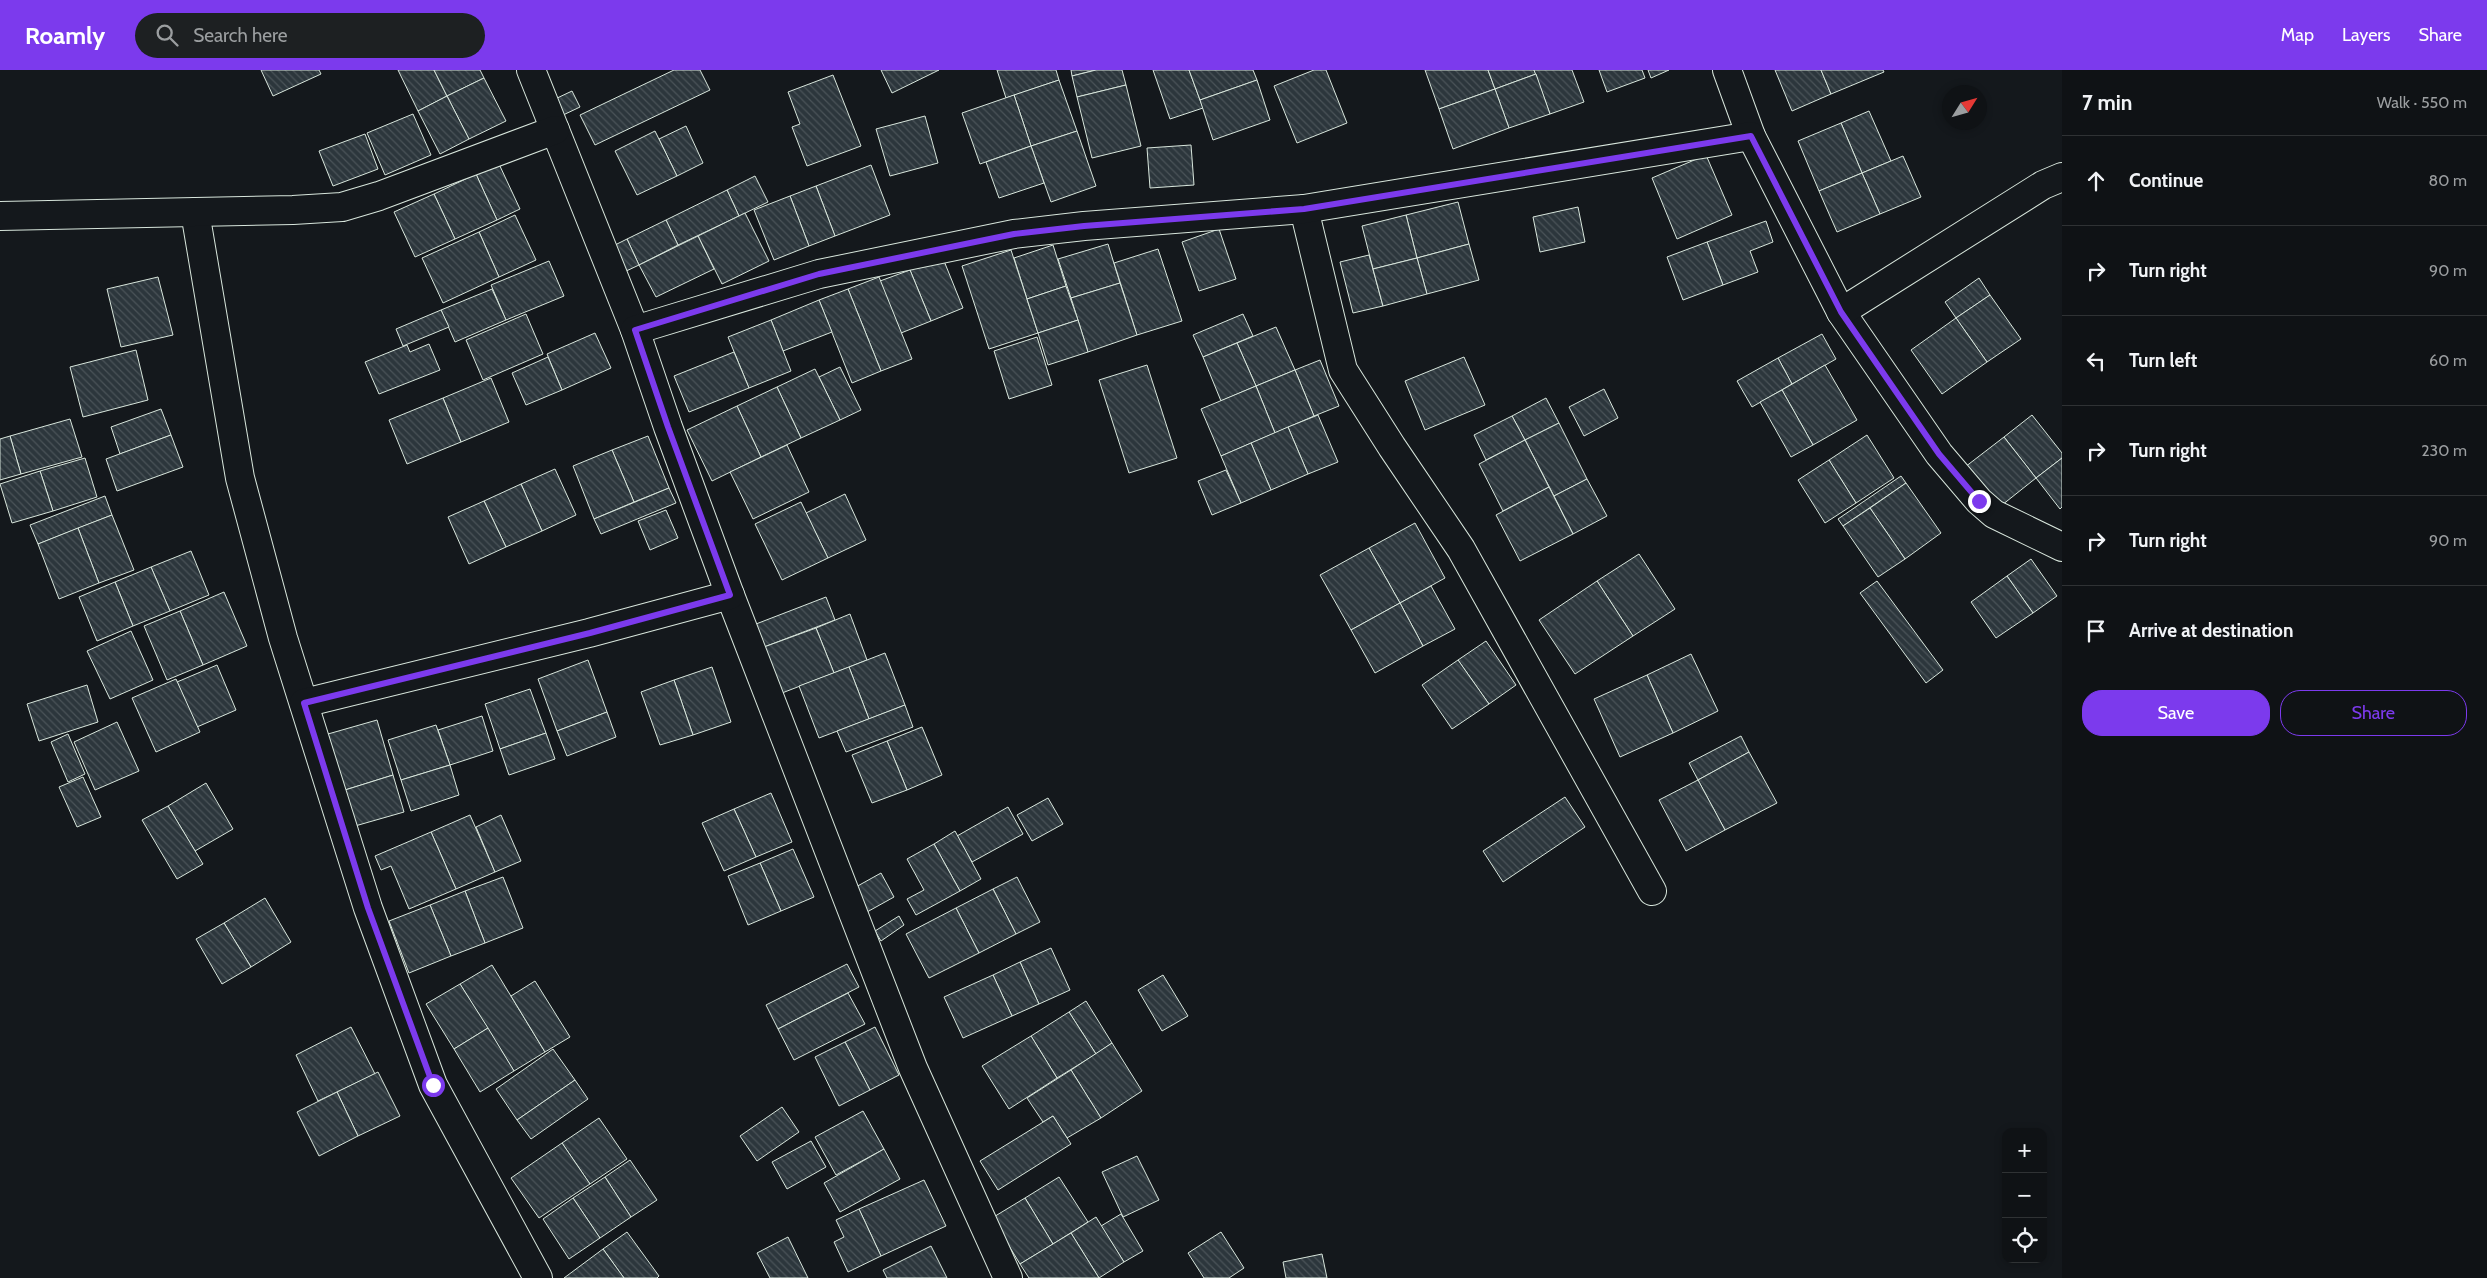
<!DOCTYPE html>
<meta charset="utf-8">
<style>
body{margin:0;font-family:Cabin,sans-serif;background:#1d2022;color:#f1f3f6}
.controls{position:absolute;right:15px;bottom:15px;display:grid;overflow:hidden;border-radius:10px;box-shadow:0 2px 8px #0003}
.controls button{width:45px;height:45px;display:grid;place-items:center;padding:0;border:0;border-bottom:1px solid #2f3234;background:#0f1215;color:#f1f3f6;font:25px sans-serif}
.compass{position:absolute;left:1942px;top:15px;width:45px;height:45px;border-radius:50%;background:#0f1215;box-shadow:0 2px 8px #0003;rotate:53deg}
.stop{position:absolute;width:15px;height:15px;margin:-11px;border:4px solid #7c3aed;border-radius:50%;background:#fff}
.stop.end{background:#7c3aed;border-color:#fff;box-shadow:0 1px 5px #0008}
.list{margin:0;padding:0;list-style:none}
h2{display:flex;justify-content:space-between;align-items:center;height:65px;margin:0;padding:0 20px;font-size:21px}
h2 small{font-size:16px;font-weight:400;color:#9b9ea0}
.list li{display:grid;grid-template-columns:32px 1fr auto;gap:15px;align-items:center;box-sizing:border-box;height:90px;padding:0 20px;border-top:1px solid #2f3234}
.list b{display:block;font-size:19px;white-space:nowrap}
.list em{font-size:16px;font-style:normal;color:#9b9ea0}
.actions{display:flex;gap:10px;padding:15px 20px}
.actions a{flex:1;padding:11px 0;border:1px solid #7c3aed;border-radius:20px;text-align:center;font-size:18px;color:#7c3aed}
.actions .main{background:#7c3aed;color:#fff}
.icon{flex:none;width:28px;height:28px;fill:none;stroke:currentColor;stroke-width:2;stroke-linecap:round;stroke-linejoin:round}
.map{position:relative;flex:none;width:2062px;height:1208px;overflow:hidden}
header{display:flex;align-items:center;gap:30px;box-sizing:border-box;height:70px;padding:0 25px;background:#7c3aed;color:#fff}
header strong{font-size:24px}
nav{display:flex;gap:28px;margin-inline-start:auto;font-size:18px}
.search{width:350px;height:45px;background:#1d2022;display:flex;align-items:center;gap:12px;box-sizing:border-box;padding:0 18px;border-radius:28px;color:#9b9ea0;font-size:19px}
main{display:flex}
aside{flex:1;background:#0f1215}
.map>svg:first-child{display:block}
.building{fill:url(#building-back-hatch);stroke:#d8e6dc}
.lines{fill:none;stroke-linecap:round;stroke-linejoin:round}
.minor-casing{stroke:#d8e6dc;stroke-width:30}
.minor{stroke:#14181c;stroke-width:28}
.route{stroke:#7c3aed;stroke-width:6}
</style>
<header>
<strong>Roamly</strong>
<div class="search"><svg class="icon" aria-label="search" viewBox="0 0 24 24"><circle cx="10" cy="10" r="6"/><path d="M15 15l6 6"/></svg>Search here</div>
<nav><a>Map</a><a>Layers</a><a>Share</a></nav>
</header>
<main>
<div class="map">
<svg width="2062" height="1208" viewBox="0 0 2062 1208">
<defs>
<pattern id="building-back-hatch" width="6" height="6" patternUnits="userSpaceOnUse" patternTransform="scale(1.25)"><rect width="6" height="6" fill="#2c363c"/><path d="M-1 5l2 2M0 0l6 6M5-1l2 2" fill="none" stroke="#4a5358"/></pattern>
</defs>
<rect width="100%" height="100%" fill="#14181c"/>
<g class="building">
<path d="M261,0h58l2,4 -48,22z"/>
<path d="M398,0h36l13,26 -29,15z"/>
<path d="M434,0h46l4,8 -37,18z"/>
<path d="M674,0h26l10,20 -115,55 -15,-30z"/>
<path d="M881,0h58l-47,23z"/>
<path d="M997,0h59l3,10 -53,18z"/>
<path d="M1071,0h25l-24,6z"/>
<path d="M1096,0h26l4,15 -49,12 -5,-21z"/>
<path d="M1153,0h36l14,38 -33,11z"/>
<path d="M1189,0h64l4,10 -57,20z"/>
<path d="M1314,0h12l21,53 -50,20 -23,-57z"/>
<path d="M1425,0h63l7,19 -56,20z"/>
<path d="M1488,0h46l2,4 -41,15z"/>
<path d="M1534,0h38l12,32 -34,12z"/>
<path d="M1599,0h43l3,8 -38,14z"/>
<path d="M1648,0h21l-18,8z"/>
<path d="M1775,0h46l10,24 -39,17z"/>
<path d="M1821,0h62l1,2 -53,22z"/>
<path d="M1536,4l14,40 -41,14 -14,-39z"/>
<path d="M833,5l28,71 -54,20 -15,-39 8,-3 -12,-32z"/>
<path d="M484,8l22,43 -37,18 -22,-43z"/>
<path d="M1059,10l18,51 -46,15 -17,-51z"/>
<path d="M1257,10l13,40 -57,20 -13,-40z"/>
<path d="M1126,15l15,61 -49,12 -15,-61z"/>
<path d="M1495,19l14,39 -56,21 -14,-40z"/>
<path d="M572,21l8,16 -19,9 -8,-16z"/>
<path d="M1014,25l17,51 -51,18 -18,-51z"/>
<path d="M447,26l22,43 -29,15 -22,-43z"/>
<path d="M1869,41l22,50 -29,12 -21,-50z"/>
<path d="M413,44l18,41 -46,20 -18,-42z"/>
<path d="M925,46l13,47 -48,13 -14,-47z"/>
<path d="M1841,53l21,50 -43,18 -21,-50z"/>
<path d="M686,56l17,37 -26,13 -18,-37z"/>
<path d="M655,61l22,45 -40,19 -22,-44z"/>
<path d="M1077,61l19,55 -45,16 -20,-56z"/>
<path d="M365,64l13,35 -45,17 -14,-35z"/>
<path d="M1191,75l3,40 -44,3 -3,-40z"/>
<path d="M1031,76l13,37 -45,15 -13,-36z"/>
<path d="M1706,85l26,60 -55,24 -25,-61z"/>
<path d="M1903,86l18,41 -41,17 -18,-41z"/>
<path d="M499,94l21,45 -23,11 -21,-46z"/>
<path d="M871,95l19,50 -55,21 -19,-50z"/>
<path d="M1862,103l18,41 -43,18 -18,-41z"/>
<path d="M476,104l21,46 -42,19 -21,-45z"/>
<path d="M755,106l13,26 -29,14 -12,-26z"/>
<path d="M816,116l19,50 -26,10 -19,-50z"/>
<path d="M727,120l12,26 -61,29 -12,-25z"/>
<path d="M434,124l21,45 -40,18 -21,-45z"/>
<path d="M790,126l19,50 -35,14 -20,-50z"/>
<path d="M1458,132l11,42 -52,14 -11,-43z"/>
<path d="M1578,137l7,35 -45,10 -7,-35z"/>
<path d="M745,143l24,48 -47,23 -24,-48z"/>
<path d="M515,145l21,45 -37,17 -20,-45z"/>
<path d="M1406,145l11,43 -44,11 -11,-43z"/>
<path d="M666,150l12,25 -39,20 -12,-26z"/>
<path d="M1766,151l7,21 -23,9 8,21 -35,13 -16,-43z"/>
<path d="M1219,159l17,50 -37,12 -17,-49z"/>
<path d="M479,162l20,45 -56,26 -21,-45z"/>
<path d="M698,166l16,33 -58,28 -17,-32z"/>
<path d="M627,169l12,26 -17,8 -13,-25z"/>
<path d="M1707,172l16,43 -40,15 -16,-43z"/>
<path d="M1108,174l12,39 -49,15 -13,-39z"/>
<path d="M1469,174l10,36 -52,14 -10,-36z"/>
<path d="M1053,175l13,41 -39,13 -13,-41z"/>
<path d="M1158,179l24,72 -45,14 -23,-72z"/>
<path d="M1011,180l27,83 -49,16 -27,-83z"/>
<path d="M1369,185l14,51 -30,7 -13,-51z"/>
<path d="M942,186l21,52 -32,13 -21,-51z"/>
<path d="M1417,188l10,36 -44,12 -10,-37z"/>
<path d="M549,191l15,35 -58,24 -15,-35z"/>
<path d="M910,200l21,51 -30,12 -21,-52z"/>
<path d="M158,207l15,58 -52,12 -14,-58z"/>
<path d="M879,207l33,82 -31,12 -33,-82z"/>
<path d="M1979,208l11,17 -34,23 -11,-16z"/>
<path d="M1120,213l17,52 -49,17 -17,-54z"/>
<path d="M1066,216l12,34 -40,13 -11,-34z"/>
<path d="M492,219l14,31 -51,22 -14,-32z"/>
<path d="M848,219l33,82 -29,12 -33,-83z"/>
<path d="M1990,225l31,44 -34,23 -31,-44z"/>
<path d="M819,230l13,32 -49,19 -12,-31z"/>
<path d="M441,240l8,17 -46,19 -7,-17z"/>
<path d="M526,244l17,40 -60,26 -17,-40z"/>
<path d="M1243,244l10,22 -50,21 -10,-22z"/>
<path d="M1956,248l31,44 -45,32 -31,-44z"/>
<path d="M771,250l20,51 -42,17 -21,-51z"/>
<path d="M1078,250l10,32 -40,13 -10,-32z"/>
<path d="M1276,257l19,43 -39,16 -19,-43z"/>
<path d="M595,263l16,35 -49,22 -15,-36z"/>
<path d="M1822,264l14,25 -44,25 -14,-26z"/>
<path d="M1037,267l15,48 -43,14 -15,-48z"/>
<path d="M1237,273l19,43 -35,15 -18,-44z"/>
<path d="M429,274l11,26 -61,24 -14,-32 42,-17 3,7z"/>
<path d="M136,280l12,50 -65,17 -13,-50z"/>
<path d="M734,282l15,36 -60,24 -15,-36z"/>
<path d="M548,287l14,33 -36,15 -14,-32z"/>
<path d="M1464,287l21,48 -60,25 -20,-49z"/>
<path d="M1778,288l14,26 -40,23 -15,-26z"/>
<path d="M1320,290l19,46 -25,10 -19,-46z"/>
<path d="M1147,295l30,93 -48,15 -30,-93z"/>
<path d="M1825,295l32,55 -44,25 -31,-55z"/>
<path d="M840,297l21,43 -21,10 -21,-43z"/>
<path d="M815,299l25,51 -39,18 -24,-51z"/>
<path d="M1295,300l19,46 -39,17 -19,-47z"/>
<path d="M491,308l18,44 -48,20 -18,-44z"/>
<path d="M1256,316l19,47 -54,23 -20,-47z"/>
<path d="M777,317l24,51 -40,19 -24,-51z"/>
<path d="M1604,319l14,29 -34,18 -15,-29z"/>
<path d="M1782,320l31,55 -22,12 -31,-55z"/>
<path d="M443,328l18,44 -54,22 -18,-44z"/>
<path d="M1546,328l13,25 -34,17 -13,-24z"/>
<path d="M737,336l24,51 -49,24 -25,-51z"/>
<path d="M161,339l10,26 -51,19 -9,-27z"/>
<path d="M1318,345l20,47 -30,12 -20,-47z"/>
<path d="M2032,345l30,38v5l-26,20 -32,-41z"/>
<path d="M1512,346l13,24 -39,20 -12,-25z"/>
<path d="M70,349l12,38 -61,17 -11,-38z"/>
<path d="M1559,353l28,56 -33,17 -29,-56z"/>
<path d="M1288,357l20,47 -37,16 -20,-47z"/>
<path d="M171,365l12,32 -66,24 -11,-32z"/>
<path d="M1867,365l27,43 -38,25 -27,-43z"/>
<path d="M10,366l11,38 -21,6v-41z"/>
<path d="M648,366l21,52 -35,14 -22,-52z"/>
<path d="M2004,367l32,41 -39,31 -32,-42z"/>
<path d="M1525,370l24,47 -46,24 -24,-47z"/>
<path d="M1251,373l20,47 -30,13 -20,-47z"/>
<path d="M787,375l22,47 -56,27 -23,-47z"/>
<path d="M612,380l22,52 -40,17 -21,-53z"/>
<path d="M85,388l12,39 -44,14 -13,-40z"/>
<path d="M2062,388v49l-2,2 -24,-31z"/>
<path d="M1829,390l27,43 -31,20 -27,-43z"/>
<path d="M555,399l21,46 -34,16 -21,-47z"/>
<path d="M1226,400l15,33 -29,12 -14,-34z"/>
<path d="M40,401l13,40 -41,12 -12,-39z"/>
<path d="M1901,406l5,7 -63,43 -5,-7z"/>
<path d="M1587,409l20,37 -34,18 -19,-38z"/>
<path d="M1906,413l35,50 -36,26 -35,-51z"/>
<path d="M521,414l21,47 -36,16 -22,-46z"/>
<path d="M1549,417l24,47 -53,27 -24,-46z"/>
<path d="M669,418l7,15 -75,31 -7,-15z"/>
<path d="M845,424l21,46 -38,18 -22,-45z"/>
<path d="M105,426l7,19 -74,29 -8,-19z"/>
<path d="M484,431l22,46 -37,17 -21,-47z"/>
<path d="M801,432l27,56 -46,22 -27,-56z"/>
<path d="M1870,438l35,51 -27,18 -35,-51z"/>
<path d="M666,440l12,28 -28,12 -12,-29z"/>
<path d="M112,445l22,55 -35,13 -21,-55z"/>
<path d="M1415,453l30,55 -45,25 -31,-55z"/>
<path d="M78,458l21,55 -40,16 -21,-55z"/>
<path d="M1369,478l31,55 -49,27 -31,-55z"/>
<path d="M191,481l18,44 -39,16 -19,-44z"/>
<path d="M1639,484l36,55 -42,27 -36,-55z"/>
<path d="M2031,489l26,37 -24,17 -26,-37z"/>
<path d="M151,497l19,44 -37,15 -18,-44z"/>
<path d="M2007,506l26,37 -37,25 -25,-36z"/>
<path d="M1597,511l36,55 -58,38 -36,-54z"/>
<path d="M1877,511l66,89 -17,13 -66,-90z"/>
<path d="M115,512l18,44 -36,15 -18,-44z"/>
<path d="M1431,516l24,43 -32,17 -23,-43z"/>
<path d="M224,522l23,54 -44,19 -23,-54z"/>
<path d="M826,527l9,23 -71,27 -8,-23z"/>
<path d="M1400,533l23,43 -48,27 -24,-43z"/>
<path d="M180,541l23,54 -36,15 -23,-54z"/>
<path d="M850,544l17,46 -33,13 -18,-45z"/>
<path d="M816,558l18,45 -52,20 -18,-46z"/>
<path d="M131,561l22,49 -43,19 -23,-48z"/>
<path d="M1486,571l30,44 -27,19 -31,-44z"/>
<path d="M885,583l20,52 -36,14 -20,-52z"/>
<path d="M1691,584l27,57 -45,22 -26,-58z"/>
<path d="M588,590l19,52 -50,19 -19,-52z"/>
<path d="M1458,590l31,44 -37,25 -30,-44z"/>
<path d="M217,595l19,45 -39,17 -20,-45z"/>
<path d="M712,597l19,55 -38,13 -19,-55z"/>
<path d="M849,597l20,52 -50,19 -20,-52z"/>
<path d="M1647,605l26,58 -53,24 -26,-58z"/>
<path d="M176,609l24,53 -44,20 -24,-54z"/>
<path d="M674,610l19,55 -33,10 -19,-53z"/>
<path d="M87,615l11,37 -59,19 -12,-37z"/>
<path d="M530,619l16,44 -46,16 -15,-45z"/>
<path d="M905,635l8,22 -67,25 -9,-21z"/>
<path d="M607,642l9,25 -49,19 -10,-25z"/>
<path d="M482,646l11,35 -43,14 -12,-35z"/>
<path d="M377,650l16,55 -48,15 -17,-56z"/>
<path d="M117,652l22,49 -44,19 -21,-48z"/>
<path d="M436,655l14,40 -49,15 -13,-40z"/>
<path d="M922,657l20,48 -35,15 -20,-49z"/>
<path d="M546,663l9,26 -46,16 -9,-26z"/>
<path d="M68,664l17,40 -17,8 -17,-40z"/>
<path d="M1741,666l8,16 -51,28 -9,-17z"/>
<path d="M887,671l20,49 -35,13 -20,-48z"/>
<path d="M1749,682l28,51 -52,27 -27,-50z"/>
<path d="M450,695l9,30 -48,16 -10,-31z"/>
<path d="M393,705l11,37 -49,14 -10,-36z"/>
<path d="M83,707l18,40 -24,10 -18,-40z"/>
<path d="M1698,710l27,50 -39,21 -27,-51z"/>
<path d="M206,713l27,46 -38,22 -27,-45z"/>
<path d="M771,723l21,49 -36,15 -22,-48z"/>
<path d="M1565,727l20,30 -82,55 -20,-31z"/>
<path d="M1048,728l15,26 -31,17 -15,-26z"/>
<path d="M168,736l35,58 -26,15 -35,-59z"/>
<path d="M1008,737l15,27 -51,28 -15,-26z"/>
<path d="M734,739l22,48 -32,14 -22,-48z"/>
<path d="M470,745l25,57 -39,17 -25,-57z"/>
<path d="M501,745l20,46 -26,11 -19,-45z"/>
<path d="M955,761l26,48 -21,12 -26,-47z"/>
<path d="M431,762l25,57 -47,20 -18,-43 -10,4 -6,-14z"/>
<path d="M934,774l26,47 -44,24 -9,-16 17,-9 -17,-31z"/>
<path d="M793,779l21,48 -33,14 -21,-48z"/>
<path d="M760,793l21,48 -33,14 -20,-49z"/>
<path d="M881,803l13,24 -27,15 -13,-24z"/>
<path d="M503,807l20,51 -38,15 -20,-52z"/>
<path d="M1017,807l23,45 -24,12 -23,-45z"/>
<path d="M993,819l23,45 -37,19 -23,-45z"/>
<path d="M465,821l20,52 -34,13 -21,-51z"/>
<path d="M265,828l26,44 -40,25 -27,-44z"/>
<path d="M430,835l21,51 -42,17 -20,-52z"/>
<path d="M956,838l23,45 -50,25 -23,-44z"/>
<path d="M899,846l5,9 -23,16 -6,-10z"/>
<path d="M224,853l27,44 -29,17 -26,-45z"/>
<path d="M1051,878l19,42 -31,14 -19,-42z"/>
<path d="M1020,892l19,42 -27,12 -19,-41z"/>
<path d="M847,894l12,23 -81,42 -12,-24z"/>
<path d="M492,895l53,87 -31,19 -54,-87z"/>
<path d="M993,905l19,41 -49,22 -19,-41z"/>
<path d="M1163,905l25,41 -26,15 -24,-41z"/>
<path d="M535,911l35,56 -25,15 -34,-56z"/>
<path d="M460,914l28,44 -34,21 -28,-45z"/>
<path d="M848,923l17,31 -71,36 -16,-31z"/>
<path d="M1086,931l26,42 -16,11 -27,-42z"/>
<path d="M1069,942l27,42 -39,24 -26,-42z"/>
<path d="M351,957l24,47 -57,27 -22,-46z"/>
<path d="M875,957l24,48 -29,15 -25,-48z"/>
<path d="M488,958l26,43 -34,21 -26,-43z"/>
<path d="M1031,966l26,42 -48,31 -27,-43z"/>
<path d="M845,972l25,48 -31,16 -24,-49z"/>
<path d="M1112,973l30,48 -41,27 -30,-48z"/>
<path d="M553,979l22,31 -58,40 -21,-31z"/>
<path d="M1071,1000l30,48 -34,20 -14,-22 -10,6 -16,-24z"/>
<path d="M378,1002l22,44 -42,20 -21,-44z"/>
<path d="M575,1010l13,19 -57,40 -14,-19z"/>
<path d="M337,1022l21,44 -39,20 -22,-44z"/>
<path d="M782,1037l17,25 -42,29 -17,-25z"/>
<path d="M863,1041l21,38 -48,26 -21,-38z"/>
<path d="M1053,1046l18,28 -73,46 -18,-29z"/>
<path d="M599,1048l28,41 -37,25 -28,-41z"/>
<path d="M811,1071l15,26 -39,22 -15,-27z"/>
<path d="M562,1073l28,41 -51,34 -28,-40z"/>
<path d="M884,1079l16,30 -60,33 -16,-29z"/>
<path d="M1137,1086l22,44 -36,17 -21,-45z"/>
<path d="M630,1090l27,40 -26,17 -26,-40z"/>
<path d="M605,1107l26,40 -31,21 -27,-40z"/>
<path d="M1059,1107l29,45 -35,22 -28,-46z"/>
<path d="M924,1110l22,46 -65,30 -22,-47z"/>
<path d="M573,1128l27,40 -31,21 -26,-40z"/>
<path d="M1025,1128l28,46 -33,20 -28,-46z"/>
<path d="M859,1139l22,47 -33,16 -14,-30 10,-5 -8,-17z"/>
<path d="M1121,1144l22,37 -19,11 -23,-36z"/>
<path d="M1096,1147l28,45 -25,16 -28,-45z"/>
<path d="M627,1162l32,44 -2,2h-33l-21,-29z"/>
<path d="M1221,1162l23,36 -15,10h-25l-16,-25z"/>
<path d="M1071,1163l28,45h-70l-9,-14z"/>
<path d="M788,1167l20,41h-38l-13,-25z"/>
<path d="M931,1176l16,32h-60l-4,-8z"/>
<path d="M603,1179l21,29h-60z"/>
<path d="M1322,1184l5,24h-41l-3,-16z"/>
</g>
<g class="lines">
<g class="minor-casing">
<g id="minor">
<path d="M531,0l104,260 33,97 62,168 183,473 95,210"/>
<path d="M1727,0l24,66 90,176 98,142 40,47 15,13 68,33"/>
<path d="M1304,139l39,161 49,77 69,102 191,342"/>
<path d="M195,142l45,266 43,160 85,270 65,177 105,193"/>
<path d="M0,146l293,-6 49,-3 37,-11 176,-66"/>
<path d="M1841,242l202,-127 19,-8"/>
<path d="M635,260l184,-56 195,-40 70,-8 220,-17 447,-73"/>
<path d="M304,633l285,-70 141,-38"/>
</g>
</g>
<use href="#minor" class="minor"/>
</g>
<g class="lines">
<path class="route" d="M433,1015l-65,-177 -64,-205 286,-70 140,-38 -62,-168 -33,-97 184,-56 195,-40 70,-8 220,-17 447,-73 90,176 98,142 40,47"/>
</g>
</svg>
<div class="controls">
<button>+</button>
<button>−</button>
<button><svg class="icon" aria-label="locate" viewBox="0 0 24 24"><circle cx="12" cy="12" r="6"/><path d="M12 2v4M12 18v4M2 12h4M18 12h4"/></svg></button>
</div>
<svg class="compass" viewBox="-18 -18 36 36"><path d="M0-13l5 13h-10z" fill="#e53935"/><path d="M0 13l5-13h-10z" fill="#9b9ea0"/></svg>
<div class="stop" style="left:433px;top:1015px"></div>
<div class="stop end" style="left:1979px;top:431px"></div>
</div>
<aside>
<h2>7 min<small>Walk · 550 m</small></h2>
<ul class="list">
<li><svg class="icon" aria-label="ahead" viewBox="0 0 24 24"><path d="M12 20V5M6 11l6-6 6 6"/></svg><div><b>Continue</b></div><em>80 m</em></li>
<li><svg class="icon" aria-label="right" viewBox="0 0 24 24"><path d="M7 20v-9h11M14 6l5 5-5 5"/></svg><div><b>Turn right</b></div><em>90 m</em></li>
<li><svg class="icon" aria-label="left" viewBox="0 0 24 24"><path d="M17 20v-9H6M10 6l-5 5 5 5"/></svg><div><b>Turn left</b></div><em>60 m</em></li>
<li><svg class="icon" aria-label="right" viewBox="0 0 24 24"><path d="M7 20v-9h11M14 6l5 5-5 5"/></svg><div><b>Turn right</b></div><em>230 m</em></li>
<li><svg class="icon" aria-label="right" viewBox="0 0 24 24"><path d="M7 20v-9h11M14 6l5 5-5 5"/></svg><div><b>Turn right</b></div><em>90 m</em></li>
<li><svg class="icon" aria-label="arrive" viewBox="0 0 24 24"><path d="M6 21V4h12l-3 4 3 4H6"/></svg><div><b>Arrive at destination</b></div></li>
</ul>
<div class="actions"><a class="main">Save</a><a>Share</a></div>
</aside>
</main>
